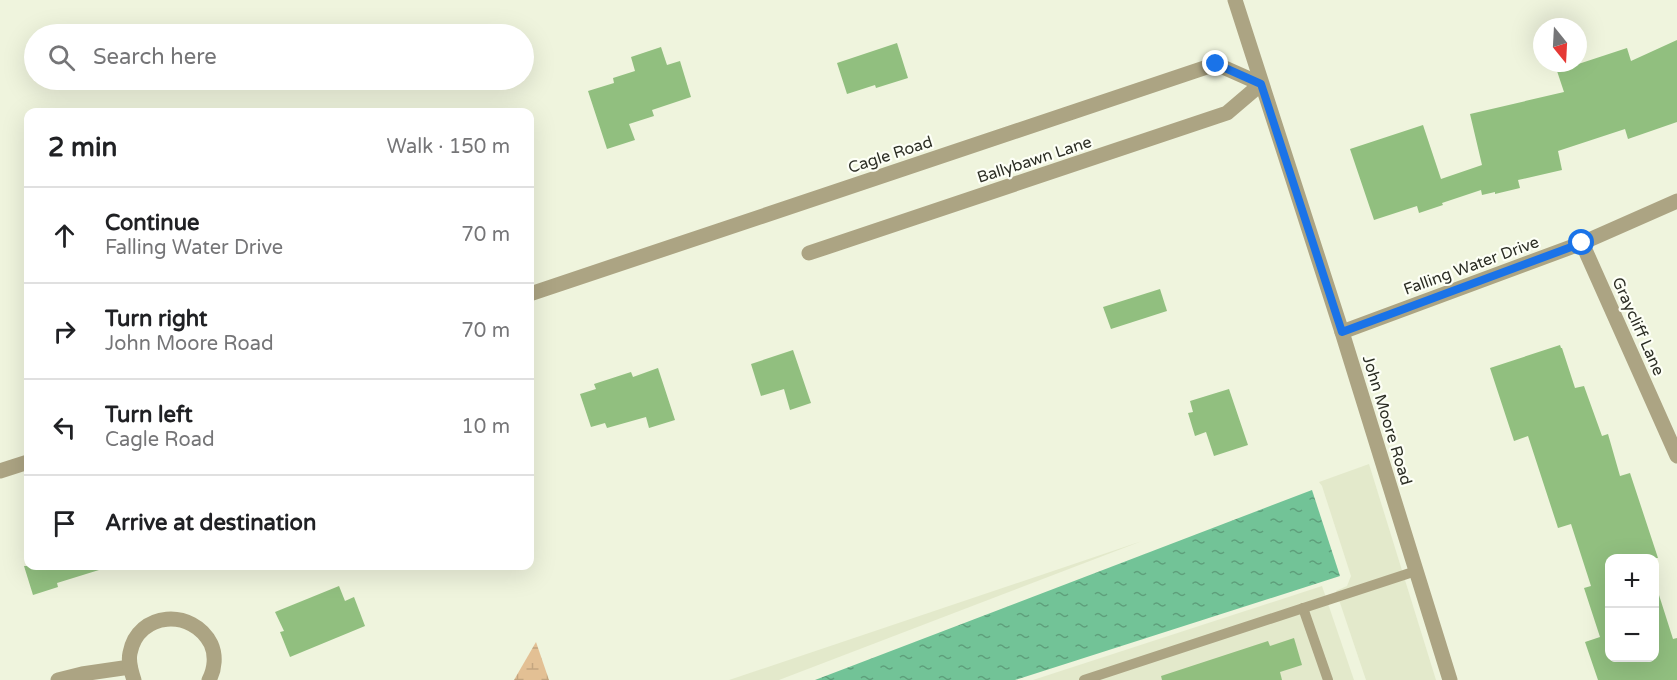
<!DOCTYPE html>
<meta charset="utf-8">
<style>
body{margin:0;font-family:"Varela Round",sans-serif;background:#f2f2f2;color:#202124}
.controls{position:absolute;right:18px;bottom:18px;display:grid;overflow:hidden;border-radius:12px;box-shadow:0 6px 24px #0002}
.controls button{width:54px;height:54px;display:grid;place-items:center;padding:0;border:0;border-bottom:2px solid #e0e0e0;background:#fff;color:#202124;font:30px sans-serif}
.compass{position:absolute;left:1533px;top:18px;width:54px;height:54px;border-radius:50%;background:#fff;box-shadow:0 6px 24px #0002;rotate:162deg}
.stop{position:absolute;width:18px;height:18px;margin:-14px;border:4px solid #1a73e8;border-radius:50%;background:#fff}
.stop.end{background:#1a73e8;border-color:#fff;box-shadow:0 2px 6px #0008}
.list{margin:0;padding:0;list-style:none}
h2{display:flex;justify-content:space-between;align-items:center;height:78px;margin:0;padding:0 24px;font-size:26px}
h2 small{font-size:20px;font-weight:400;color:#757577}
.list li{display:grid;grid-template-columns:39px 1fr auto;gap:18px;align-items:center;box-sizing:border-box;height:96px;padding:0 24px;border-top:2px solid #e0e0e0}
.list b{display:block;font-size:22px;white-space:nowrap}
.list p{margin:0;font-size:20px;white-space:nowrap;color:#757577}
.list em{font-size:20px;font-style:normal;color:#757577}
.icon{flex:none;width:33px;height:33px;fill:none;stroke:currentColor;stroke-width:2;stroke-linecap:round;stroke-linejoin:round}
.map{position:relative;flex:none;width:1677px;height:680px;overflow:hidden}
.search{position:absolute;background:#fff;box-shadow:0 6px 24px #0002;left:24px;top:24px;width:510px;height:66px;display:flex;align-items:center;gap:15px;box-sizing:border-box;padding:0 21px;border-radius:33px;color:#757577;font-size:22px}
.panel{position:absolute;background:#fff;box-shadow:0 6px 24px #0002;left:24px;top:108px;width:510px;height:462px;border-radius:12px}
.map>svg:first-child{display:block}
.built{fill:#e3e9cb}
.wetland{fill:url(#wetland-marsh)}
.water{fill:url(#water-ripples)}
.building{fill:#91bf7f}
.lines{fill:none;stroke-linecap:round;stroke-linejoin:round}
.service{stroke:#aca483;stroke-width:10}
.minor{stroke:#aca483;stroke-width:15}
.tertiary{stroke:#aca483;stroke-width:15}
.route{stroke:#1a73e8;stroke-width:8}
.labels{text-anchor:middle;stroke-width:4.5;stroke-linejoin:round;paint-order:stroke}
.street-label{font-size:16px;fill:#2c2e25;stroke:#fdfff6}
</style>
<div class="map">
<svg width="1677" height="680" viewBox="0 0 1677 680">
<defs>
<pattern id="wetland-marsh" width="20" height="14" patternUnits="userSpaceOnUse" patternTransform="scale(1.5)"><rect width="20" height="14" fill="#e3c094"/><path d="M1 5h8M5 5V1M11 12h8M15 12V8" fill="none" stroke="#c3a57f"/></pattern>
<pattern id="water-ripples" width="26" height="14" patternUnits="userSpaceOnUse" patternTransform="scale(1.5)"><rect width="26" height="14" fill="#72c397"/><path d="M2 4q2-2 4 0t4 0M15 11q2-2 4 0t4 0" fill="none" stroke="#5e9f7b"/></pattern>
</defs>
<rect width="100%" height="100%" fill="#eff4dd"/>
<g class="built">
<path d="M1369,464l67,216h-70l-30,-89 11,-5 4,-10 -29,-90 -3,-4z"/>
<path d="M1142,541l-363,139h-50z"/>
<path d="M1322,586l32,94h-321z"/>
</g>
<path class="wetland" d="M536,642l13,38h-35z"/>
<path class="water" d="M1312,490l28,86 -325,104h-200z"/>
<g class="building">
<path d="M1677,40v82l-49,17 -3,-10 -67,22 4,19 -44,10 2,8 -25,6v-2l-13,3 -1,-5 -39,13 1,2 -24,8 -2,-7 -43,14 -24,-71 73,-24 18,54 41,-14 -12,-51 94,-22 -7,-21 70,-23 4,13z"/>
<path d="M897,43l11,35 -32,10 -1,-3 -28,9 -10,-31z"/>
<path d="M661,47l6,18 13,-4 11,36 -39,13 2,6 -25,8 6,16 -28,9 -19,-58 26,-8 -1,-5 22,-7 -4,-14z"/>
<path d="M1160,289l7,22 -56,18 -8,-22z"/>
<path d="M1560,345l1,3h1l13,40 9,-2 18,50 6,-2 12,42 10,-3 28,85h-48v99h44v-61l5,-1 14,44 4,-1v42h-79l-13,-38 15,-5 -16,-49 7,-2 -20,-62 -13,4 -30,-92 -14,5 -24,-73z"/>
<path d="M793,350l18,53 -21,7 -6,-21 -23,7 -10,-32z"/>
<path d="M658,368l17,52 -26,8 -3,-11 -39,11 -2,-5 -14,4 -11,-33 16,-5 -2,-5 37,-12 2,5z"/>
<path d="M1229,389l19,56 -34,11 -8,-24 -11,4 -7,-23 5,-1 -3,-11z"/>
<path d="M24,566h74l1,4 -42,13 1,4 -25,8z"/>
<path d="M339,586l6,15 9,-4 11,29 -75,31 -10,-25 4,-1 -9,-19z"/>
<path d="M1294,638l8,27 -22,7 2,8h-120l-1,-4 107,-35 2,5z"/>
</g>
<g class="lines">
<g class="service">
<path d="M1303,608l25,72"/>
<path d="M1084,680l332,-109"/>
</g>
<g class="minor">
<path d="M1582,243l95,213"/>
<path d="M530,294l686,-230 45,20 -34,29 -418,140"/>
<path d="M1342,332l240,-89 95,-42"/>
<path d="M0,471l28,-9"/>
<path d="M58,680l24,-6 48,-7"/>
<path d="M134,680c-3,-9 -6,-18 -4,-27 8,-42 63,-45 81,-9 5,11 4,25 -2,36"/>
</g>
<path class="tertiary" d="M1235,0l107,332 108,348"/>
</g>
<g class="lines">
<path class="route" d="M1216,64l45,20 81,248 240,-89"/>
</g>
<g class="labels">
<g class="street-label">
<text transform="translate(890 154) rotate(-18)" y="6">Cagle Road</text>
<text transform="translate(1034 159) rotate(-18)" y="6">Ballybawn Lane</text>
<text transform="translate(1471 265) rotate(-20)" y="6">Falling Water Drive</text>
<text transform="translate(1639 326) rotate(66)" y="6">Graycliff Lane</text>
<text transform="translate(1388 420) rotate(73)" y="6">John Moore Road</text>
</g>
</g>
</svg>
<div class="controls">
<button>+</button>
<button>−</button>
</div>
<svg class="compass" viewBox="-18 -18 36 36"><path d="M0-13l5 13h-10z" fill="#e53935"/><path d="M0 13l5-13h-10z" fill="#757577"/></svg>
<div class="stop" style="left:1582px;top:243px"></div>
<div class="stop end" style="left:1216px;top:64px"></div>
<div class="search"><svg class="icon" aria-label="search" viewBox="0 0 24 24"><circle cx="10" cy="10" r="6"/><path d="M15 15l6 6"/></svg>Search here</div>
<section class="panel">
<h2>2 min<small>Walk · 150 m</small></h2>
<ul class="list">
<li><svg class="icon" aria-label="ahead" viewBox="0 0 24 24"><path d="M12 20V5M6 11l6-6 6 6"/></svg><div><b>Continue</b><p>Falling Water Drive</p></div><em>70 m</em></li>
<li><svg class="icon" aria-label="right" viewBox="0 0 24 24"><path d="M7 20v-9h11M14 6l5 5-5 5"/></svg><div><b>Turn right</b><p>John Moore Road</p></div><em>70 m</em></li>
<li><svg class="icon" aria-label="left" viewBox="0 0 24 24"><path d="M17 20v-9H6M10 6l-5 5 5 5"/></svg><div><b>Turn left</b><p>Cagle Road</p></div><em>10 m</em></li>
<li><svg class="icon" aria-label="arrive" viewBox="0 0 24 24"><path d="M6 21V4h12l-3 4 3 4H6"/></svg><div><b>Arrive at destination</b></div></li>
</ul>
</section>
</div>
